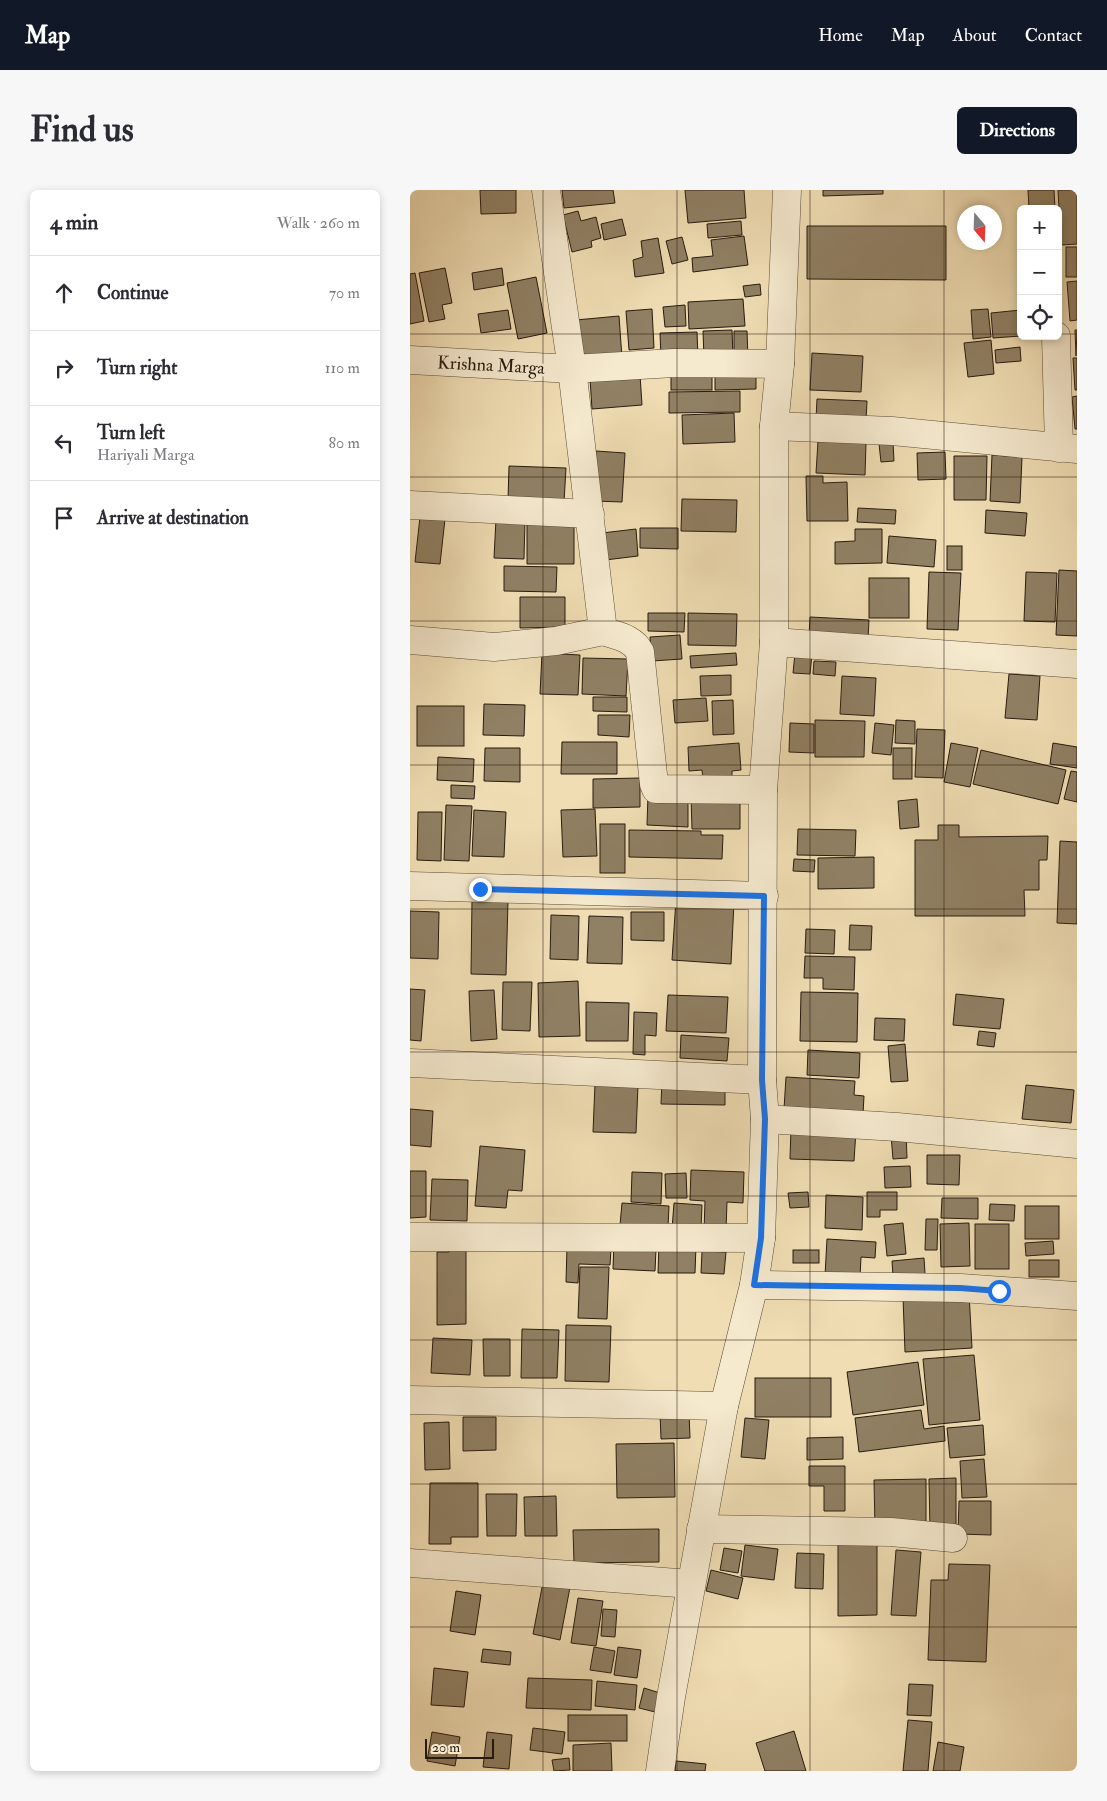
<!DOCTYPE html>
<meta charset="utf-8">
<style>
body{margin:0;font-family:"IM FELL Double Pica",serif;background:#f7f7f7;color:#2b2b33}
.controls{position:absolute;right:15px;top:15px;display:grid;overflow:hidden;border-radius:8px;box-shadow:0 2px 8px #0003}
.controls button{width:45px;height:45px;display:grid;place-items:center;padding:0;border:0;border-bottom:1px solid #e1e1e2;background:#fff;color:#2b2b33;font:25px sans-serif}
.compass{position:absolute;left:547px;top:15px;width:45px;height:45px;border-radius:50%;background:#fff;box-shadow:0 2px 8px #0003;rotate:161deg}
.scale{position:absolute;left:15px;bottom:12px;width:69px;box-sizing:border-box;padding-left:5px;border:2px solid #281b0f;border-top:0;font-size:14px;line-height:18px;white-space:nowrap;color:#281b0f;-webkit-text-stroke:4px #f5e9ce;paint-order:stroke}
.stop{position:absolute;width:15px;height:15px;margin:-11px;border:4px solid #1a73e8;border-radius:50%;background:#fff}
.stop.end{background:#1a73e8;border-color:#fff;box-shadow:0 1px 5px #0008}
.list{margin:0;padding:0;list-style:none}
h2{display:flex;justify-content:space-between;align-items:center;height:65px;margin:0;padding:0 20px;font-size:21px}
h2 small{font-size:16px;font-weight:400;color:#7c7c81}
.list li{display:grid;grid-template-columns:32px 1fr auto;gap:15px;align-items:center;box-sizing:border-box;height:75px;padding:0 20px;border-top:1px solid #e1e1e2}
.list b{display:block;font-size:19px;white-space:nowrap}
.list p{margin:0;font-size:16px;white-space:nowrap;color:#7c7c81}
.list em{font-size:16px;font-style:normal;color:#7c7c81}
.icon{flex:none;width:28px;height:28px;fill:none;stroke:currentColor;stroke-width:2;stroke-linecap:round;stroke-linejoin:round}
.map{position:relative;flex:none;width:667px;height:1581px;overflow:hidden;border-radius:8px}
header{display:flex;align-items:center;gap:30px;box-sizing:border-box;height:70px;padding:0 25px;background:#111827;color:#fff}
header strong{font-size:24px}
nav{display:flex;gap:28px;margin-inline-start:auto;font-size:18px}
.intro{display:flex;align-items:center;justify-content:space-between;box-sizing:border-box;height:120px;padding:0 30px}
h1{margin:0;font-size:35px}
.button{padding:12px 22px;border-radius:8px;background:#111827;color:#fff;font-size:18px;font-weight:700}
main{display:flex;gap:30px;padding:0 30px}
aside{flex:1;background:#fff;border-radius:8px;box-shadow:0 2px 8px #0003}
.map>svg:first-child{display:block}
.building{fill:#908064;stroke:#281b0f}
.lines{fill:none;stroke-linecap:round;stroke-linejoin:round}
.minor-casing{stroke:#5a4c38;stroke-width:29}
.minor{stroke:#f5e9ce;stroke-width:28}
.route{stroke:#1a73e8;stroke-width:6}
.grid{fill:none;stroke:#281b0f;stroke-width:1;stroke-opacity:0.55}
.labels{text-anchor:middle;stroke-width:5;stroke-linejoin:round;paint-order:stroke}
.street-label{font-size:18px;fill:#281b0f;stroke:#f5e9ce}
</style>
<header>
<strong>Map</strong>
<nav><a>Home</a><a>Map</a><a>About</a><a>Contact</a></nav>
</header>
<div class="intro"><h1>Find us</h1><a class="button">Directions</a></div>
<main>
<aside>
<h2>4 min<small>Walk · 260 m</small></h2>
<ul class="list">
<li><svg class="icon" aria-label="ahead" viewBox="0 0 24 24"><path d="M12 20V5M6 11l6-6 6 6"/></svg><div><b>Continue</b></div><em>70 m</em></li>
<li><svg class="icon" aria-label="right" viewBox="0 0 24 24"><path d="M7 20v-9h11M14 6l5 5-5 5"/></svg><div><b>Turn right</b></div><em>110 m</em></li>
<li><svg class="icon" aria-label="left" viewBox="0 0 24 24"><path d="M17 20v-9H6M10 6l-5 5 5 5"/></svg><div><b>Turn left</b><p>Hariyali Marga</p></div><em>80 m</em></li>
<li><svg class="icon" aria-label="arrive" viewBox="0 0 24 24"><path d="M6 21V4h12l-3 4 3 4H6"/></svg><div><b>Arrive at destination</b></div></li>
</ul>
</aside>
<div class="map">
<svg width="667" height="1581" viewBox="0 0 667 1581">
<rect width="100%" height="100%" fill="#f0ddb3"/>
<filter id="stains"><feTurbulence type="fractalNoise" baseFrequency=".004" numOctaves="4"/><feColorMatrix values="0 0 0 0 .2 0 0 0 0 .09 0 0 0 0 .02 0 0 0 .5 -.17"/></filter>
<radialGradient id="worn" r=".72"><stop offset=".6" stop-color="#630" stop-opacity="0"/><stop offset="1" stop-color="#630" stop-opacity=".3"/></radialGradient>
<g class="building">
<path d="M70,0h36v23l-35,1z"/>
<path d="M152,0h51l2,13 -51,5z"/>
<path d="M275,0h59l2,28 -58,5z"/>
<path d="M413,0h60v4l-60,2z"/>
<path d="M618,0h26l1,19h-26z"/>
<path d="M648,0h19v54l-16,1z"/>
<path d="M168,21l3,10 15,-4 5,21 -10,3 1,6 -20,5 -9,-37z"/>
<path d="M212,29l4,16 -22,5 -3,-16z"/>
<path d="M331,31l1,14 -34,3 -1,-14z"/>
<path d="M397,36h139v54l-139,-1z"/>
<path d="M334,46l4,29 -55,7 -1,-14 21,-2 -2,-16z"/>
<path d="M272,47l6,23 -16,4 -6,-23z"/>
<path d="M248,48l6,35 -29,4 -2,-17 10,-3 -2,-16z"/>
<rect x="656" y="57" width="11" height="30"/>
<path d="M35,78l7,35 -10,2 3,14 -16,3 -10,-49z"/>
<path d="M92,78l2,17 -30,5 -2,-17z"/>
<path d="M5,83l9,48 -14,3v-50z"/>
<path d="M126,87l11,56 -29,6 -11,-56z"/>
<path d="M667,91v39l-7,1 -3,-39z"/>
<path d="M350,94l1,11 -16,2 -2,-11z"/>
<path d="M333,109l2,27 -56,3 -1,-27z"/>
<path d="M275,115l1,21 -21,1 -2,-20z"/>
<path d="M242,119l2,39 -25,2 -3,-39z"/>
<path d="M578,119l3,28 -18,2 -2,-29z"/>
<path d="M98,120l3,19 -30,4 -3,-19z"/>
<path d="M611,120v26l-28,2 -2,-25z"/>
<path d="M209,126l3,42 -42,4 -4,-42z"/>
<path d="M322,140l1,26 -29,2 -1,-27z"/>
<path d="M665,140h2l-1,26z"/>
<path d="M324,141h13l1,27 -14,1z"/>
<path d="M287,142l1,25 -37,1 -1,-25z"/>
<path d="M581,150l3,34 -26,3 -4,-34z"/>
<path d="M610,157l1,14 -25,2 -1,-13z"/>
<path d="M402,163l51,3 -2,36 -51,-2z"/>
<path d="M663,168h4v32h-2z"/>
<path d="M346,179v20l-41,1v-20z"/>
<rect x="261" y="181" width="41" height="19"/>
<path d="M230,185l2,30 -50,4 -2,-30z"/>
<path d="M330,201v21l-71,1v-21z"/>
<path d="M667,206v33h-2l-3,-32z"/>
<path d="M407,209l50,2 -1,20 -50,-2z"/>
<path d="M324,223l1,29 -52,2 -1,-29z"/>
<path d="M408,251l48,2 -1,32 -49,-2z"/>
<path d="M483,252l1,19 -13,1 -2,-18z"/>
<path d="M186,261l29,2 -3,49 -28,-1z"/>
<path d="M535,262l1,27 -28,1 -1,-27z"/>
<path d="M582,265l30,2 -2,46 -30,-2z"/>
<path d="M544,266h33l-1,44h-32z"/>
<path d="M99,276l57,2 -2,34 -56,-2z"/>
<path d="M396,286h17v7l24,-1 1,39h-41z"/>
<path d="M272,309l55,1 -1,32 -55,-1z"/>
<path d="M448,318l38,2 -1,14 -38,-2z"/>
<path d="M576,320l41,3 -2,23 -40,-3z"/>
<path d="M164,326v48h-47v-47z"/>
<path d="M10,327l25,2 -5,45 -25,-2z"/>
<path d="M86,329l29,1 -1,39 -30,-1z"/>
<path d="M230,338h38v21l-38,-1z"/>
<path d="M226,339l2,27 -33,4 -3,-27z"/>
<path d="M445,339h27v34l-47,1v-22l20,-1z"/>
<path d="M479,346l47,4 -2,27 -47,-4z"/>
<rect x="537" y="356" width="15" height="24"/>
<path d="M94,376l53,1 -1,25 -52,-1z"/>
<path d="M649,380l18,1v65l-21,-1z"/>
<path d="M519,382l32,1 -3,57 -31,-1z"/>
<path d="M616,382l31,1 -2,49 -31,-1z"/>
<rect x="459" y="388" width="40" height="40"/>
<path d="M110,407h45v30l-45,1z"/>
<path d="M238,423h37l-1,19 -36,-1z"/>
<path d="M278,423l49,1 -1,32 -48,-1z"/>
<path d="M400,427l59,3 -1,19 -59,-4z"/>
<path d="M270,445l2,24 -30,2 -2,-24z"/>
<path d="M132,463l38,2 -2,40 -38,-1z"/>
<path d="M326,463l1,12 -46,3 -1,-12z"/>
<path d="M385,463l17,1 -2,20 -17,-1z"/>
<path d="M173,468l45,1 -2,37 -44,-2z"/>
<path d="M404,471l22,1 -1,14 -22,-2z"/>
<path d="M599,484l31,2 -3,44 -32,-2z"/>
<path d="M321,485v20l-30,1 -1,-20z"/>
<path d="M432,486l34,2 -2,38 -34,-2z"/>
<path d="M183,507h34v15l-34,-1z"/>
<path d="M296,508l2,23 -33,2 -2,-23z"/>
<path d="M323,510l1,34 -21,1 -1,-34z"/>
<path d="M74,514l41,1 -1,31 -41,-1z"/>
<rect x="7" y="516" width="47" height="40"/>
<path d="M188,525h32l-1,22 -31,-2z"/>
<path d="M405,530l50,1 -1,36h-49z"/>
<path d="M486,530l19,1v23l-20,-1z"/>
<path d="M380,533l24,1v29l-25,-1z"/>
<path d="M465,533l19,2 -3,30 -19,-2z"/>
<path d="M507,539l28,1 -2,48 -28,-1z"/>
<path d="M152,552h55v32h-56z"/>
<path d="M329,553l2,27 -9,1v8l-29,2 -1,-11 -13,1 -1,-24z"/>
<path d="M541,553l27,5 -8,39 -26,-5z"/>
<path d="M643,553l24,4v21l-27,-4z"/>
<path d="M75,558h35v34l-36,-1z"/>
<rect x="483" y="558" width="19" height="31"/>
<path d="M571,560l85,20 -8,34 -85,-20z"/>
<path d="M28,567l36,2 -1,23 -36,-2z"/>
<path d="M661,581l6,1v30l-13,-3z"/>
<path d="M230,588v29l-47,1v-29z"/>
<path d="M41,595l24,1 -1,13 -23,-1z"/>
<path d="M238,605l40,3v29l-41,-2z"/>
<path d="M281,607h49v32h-48z"/>
<path d="M507,609l2,28 -19,2 -2,-28z"/>
<path d="M36,615l26,1 -3,55 -25,-1z"/>
<path d="M185,619l2,47 -34,1 -2,-47z"/>
<path d="M64,620l32,2 -2,45 -32,-1z"/>
<path d="M8,622h24l-1,49 -24,-1z"/>
<rect x="190" y="634" width="25" height="49"/>
<path d="M528,635h21v12l89,-1 -1,24h-8v30h-15l1,26h-110v-76h23z"/>
<path d="M388,639l58,1 -1,26 -58,-1z"/>
<path d="M219,640l72,1v4h22l-1,24 -93,-2z"/>
<path d="M650,651l17,1v82l-20,-1z"/>
<path d="M464,667v31l-56,1v-31z"/>
<path d="M384,669l21,1 -1,12 -21,-1z"/>
<path d="M266,709l58,3 -3,62 -59,-4z"/>
<path d="M62,710l36,1 -2,74 -35,-1z"/>
<path d="M0,721l29,1 -1,47 -28,-1z"/>
<path d="M221,722h33v29l-33,-1z"/>
<path d="M141,725l28,1 -1,44 -28,-1z"/>
<path d="M179,726l34,1 -1,47 -35,-1z"/>
<path d="M440,735l22,1 -1,24h-22z"/>
<path d="M396,739l29,1 -1,24 -29,-1z"/>
<path d="M395,766l50,1 -1,33 -31,-1v-11h-19z"/>
<path d="M168,791l2,55 -41,1 -1,-54z"/>
<path d="M93,792h29l-2,49 -28,-1z"/>
<path d="M0,799l15,1 -4,51 -11,-1z"/>
<path d="M84,800l3,49 -26,2 -2,-50z"/>
<path d="M391,802l57,1 -1,49 -57,-1z"/>
<path d="M546,804l48,5 -4,30 -47,-4z"/>
<path d="M258,805l60,2 -2,36 -60,-2z"/>
<path d="M176,812l43,1 -1,38h-42z"/>
<path d="M224,822l23,1 -1,23 -11,-1v20l-12,-1z"/>
<path d="M465,828l30,1 -1,22 -30,-1z"/>
<path d="M569,841l17,2 -2,14 -17,-2z"/>
<path d="M271,845l48,3 -2,23 -47,-3z"/>
<path d="M495,854l3,37 -17,1 -3,-36z"/>
<path d="M398,860l52,3 -1,25 -52,-3z"/>
<path d="M376,887l69,4 -1,14 10,1 -1,18 -79,-5z"/>
<path d="M252,889h63v26l-64,-1z"/>
<path d="M185,894l43,2 -2,47 -43,-1z"/>
<path d="M616,895l48,5 -3,33 -49,-4z"/>
<path d="M0,919l23,2 -2,36 -21,-2z"/>
<path d="M381,938l65,2 -2,31 -64,-2z"/>
<path d="M496,944l1,24 -14,1 -2,-24z"/>
<path d="M70,956l45,4 -3,41 -14,-1 -2,18 -31,-2z"/>
<path d="M517,965h33l-1,30 -32,-1z"/>
<path d="M500,976l1,21 -26,1 -1,-21z"/>
<path d="M281,980l53,2 -1,31 -16,-1 -1,29h-22l1,-30 -15,-1z"/>
<path d="M0,981h16v46l-16,1z"/>
<path d="M222,982l30,1 -1,31 -30,-2z"/>
<path d="M276,983l1,25h-21l-1,-24z"/>
<path d="M22,989l36,1 -1,41 -37,-1z"/>
<path d="M398,1002l1,15 -19,1 -2,-15z"/>
<path d="M457,1002h30v18h-17v7h-13z"/>
<path d="M416,1005l37,2 -1,33 -37,-2z"/>
<path d="M532,1008h36v21l-37,-1z"/>
<path d="M212,1013l47,3 -1,22 -48,-3z"/>
<path d="M264,1013l28,2 -1,25 -29,-1z"/>
<path d="M580,1014l25,1 -1,16 -25,-1z"/>
<rect x="615" y="1016" width="34" height="33"/>
<path d="M516,1029h12l-1,31h-12z"/>
<path d="M493,1033l3,31 -19,2 -3,-31z"/>
<path d="M559,1033l1,43 -29,1 -1,-43z"/>
<rect x="565" y="1034" width="34" height="45"/>
<path d="M417,1049l49,3 -1,16 -14,-1 -1,20 -35,-1z"/>
<path d="M204,1050l42,9 -1,22 -42,-2z"/>
<path d="M643,1051l1,13 -28,2 -1,-13z"/>
<path d="M249,1054l37,1 -1,28h-37z"/>
<path d="M39,1056h17v78l-29,1v-73h12z"/>
<path d="M157,1057l44,2 -1,16 -31,-1 -1,19 -12,-1z"/>
<rect x="383" y="1060" width="26" height="13"/>
<path d="M292,1061l24,1 -2,22 -23,-1z"/>
<path d="M514,1068l1,16 -32,3 -1,-16z"/>
<rect x="619" y="1070" width="30" height="17"/>
<path d="M170,1077h29l-2,52 -29,-1z"/>
<path d="M559,1103l3,55 -67,4 -2,-55z"/>
<path d="M156,1135l45,1 -2,56 -44,-1z"/>
<path d="M112,1139l37,1 -2,48h-36z"/>
<path d="M23,1148l39,2 -2,35 -39,-2z"/>
<path d="M73,1149h27v37h-26z"/>
<path d="M564,1165l6,65 -51,5 -6,-66z"/>
<path d="M508,1172l6,43 -71,10 -6,-43z"/>
<rect x="345" y="1188" width="76" height="39"/>
<path d="M511,1220l3,19 20,-3 1,15 -86,11 -4,-34z"/>
<path d="M279,1222l1,26 -29,1 -1,-26z"/>
<path d="M53,1227h33v33l-33,1z"/>
<path d="M335,1228l24,2 -4,39 -24,-2z"/>
<path d="M39,1232l1,47 -25,1 -1,-47z"/>
<path d="M573,1235l2,30 -35,3 -3,-30z"/>
<path d="M433,1247v22l-36,1v-22z"/>
<path d="M264,1253l1,54 -58,1 -1,-54z"/>
<path d="M574,1269l3,38 -25,1 -2,-37z"/>
<path d="M399,1276h36v45h-21v-25h-15z"/>
<path d="M546,1288v52h-26l-1,-51z"/>
<path d="M516,1289v48l-51,1 -1,-48z"/>
<path d="M20,1293h48v54h-27v7h-22z"/>
<path d="M76,1304h31l-1,42h-29z"/>
<path d="M146,1306l1,40h-32l-1,-39z"/>
<path d="M549,1311h32v34l-33,-1z"/>
<path d="M249,1339v33l-85,1 -1,-33z"/>
<path d="M335,1355l33,4 -4,31 -33,-4z"/>
<path d="M428,1355h39v70l-39,1z"/>
<path d="M314,1358l18,3 -4,22 -18,-3z"/>
<path d="M486,1360l25,2 -5,64 -25,-1z"/>
<path d="M387,1363l27,1 -1,35 -28,-1z"/>
<path d="M539,1374l41,1 -4,97 -58,-2 3,-80h17z"/>
<path d="M301,1380l32,8 -5,21 -32,-8z"/>
<path d="M134,1387l27,5 -11,58 -27,-6z"/>
<path d="M46,1401l25,4 -6,40 -25,-4z"/>
<path d="M168,1408l25,3 -7,45 -25,-3z"/>
<path d="M193,1419l14,1 -2,27 -14,-1z"/>
<path d="M184,1457l21,4 -4,22 -21,-3z"/>
<path d="M208,1457l23,3 -4,28 -23,-3z"/>
<path d="M73,1459l28,3 -1,13 -29,-3z"/>
<path d="M24,1478l34,4 -4,35 -33,-2z"/>
<path d="M118,1488l64,2 -1,30 -65,-2z"/>
<path d="M187,1491l40,4 -2,25 -40,-4z"/>
<path d="M499,1494l24,1 -2,31 -24,-1z"/>
<path d="M234,1498l16,5 -5,19 -16,-4z"/>
<rect x="158" y="1525" width="59" height="26"/>
<path d="M498,1530l24,2 -4,49h-25z"/>
<path d="M123,1538l32,4 -3,22 -32,-4z"/>
<path d="M384,1541l12,40h-41l-9,-28z"/>
<path d="M22,1542l28,5 -5,29 -28,-5z"/>
<path d="M77,1542l25,3 -3,34 -26,-2z"/>
<path d="M528,1552l26,5 -4,24h-27z"/>
<path d="M201,1553l1,28h-39v-26z"/>
<path d="M159,1568l1,12 -16,1 -2,-11z"/>
<path d="M266,1571l30,3 -1,7h-30z"/>
</g>
<g class="lines">
<g class="minor-casing">
<g id="minor">
<path d="M136,0l26,179 31,262c14,5 30,7 37,21l14,132 2,5h5l102,1"/>
<path d="M646,146l3,112"/>
<path d="M0,170l162,9 102,-6 106,1"/>
<path d="M364,236l118,5 185,18"/>
<path d="M0,315l180,9"/>
<path d="M0,450l84,7 62,-6 47,-10"/>
<path d="M364,452l303,22"/>
<path d="M0,696l354,10"/>
<path d="M0,873l352,17"/>
<path d="M355,929l132,8 180,17"/>
<path d="M0,1047l351,1"/>
<path d="M344,1095l207,3 116,8"/>
<path d="M0,1210l314,6"/>
<path d="M291,1339l190,3 62,6"/>
<path d="M0,1373l281,21"/>
<path d="M250,1581l11,-74 53,-291 30,-121 7,-47 4,-119 -3,-39 1,-290 11,-148v-216l6,-62 7,-174"/>
</g>
</g>
<use href="#minor" class="minor"/>
</g>
<g class="lines">
<path class="route" d="M70,699l284,7 -2,184 3,39 -4,119 -7,47 206,3 39,3"/>
</g>
<path class="grid" d="M133,0v1581M267,0v1581M400,0v1581M534,0v1581M0,144h611M648,144h19M0,287h667M0,431h667M0,575h667M0,719h667M0,862h667M0,1006h667M0,1150h667M0,1294h667M0,1437h667"/>
<g class="labels">
<g class="street-label">
<text transform="translate(81 175) rotate(3)" y="6">Krishna Marga</text>
</g>
</g>
<rect width="100%" height="100%" filter="url(#stains)"/>
<rect width="100%" height="100%" fill="url(#worn)"/>
</svg>
<div class="controls">
<button>+</button>
<button>−</button>
<button><svg class="icon" aria-label="locate" viewBox="0 0 24 24"><circle cx="12" cy="12" r="6"/><path d="M12 2v4M12 18v4M2 12h4M18 12h4"/></svg></button>
</div>
<svg class="compass" viewBox="-18 -18 36 36"><path d="M0-13l5 13h-10z" fill="#e53935"/><path d="M0 13l5-13h-10z" fill="#7c7c81"/></svg>
<div class="scale">20 m</div>
<div class="stop" style="left:589px;top:1101px"></div>
<div class="stop end" style="left:70px;top:699px"></div>
</div>
</main>
